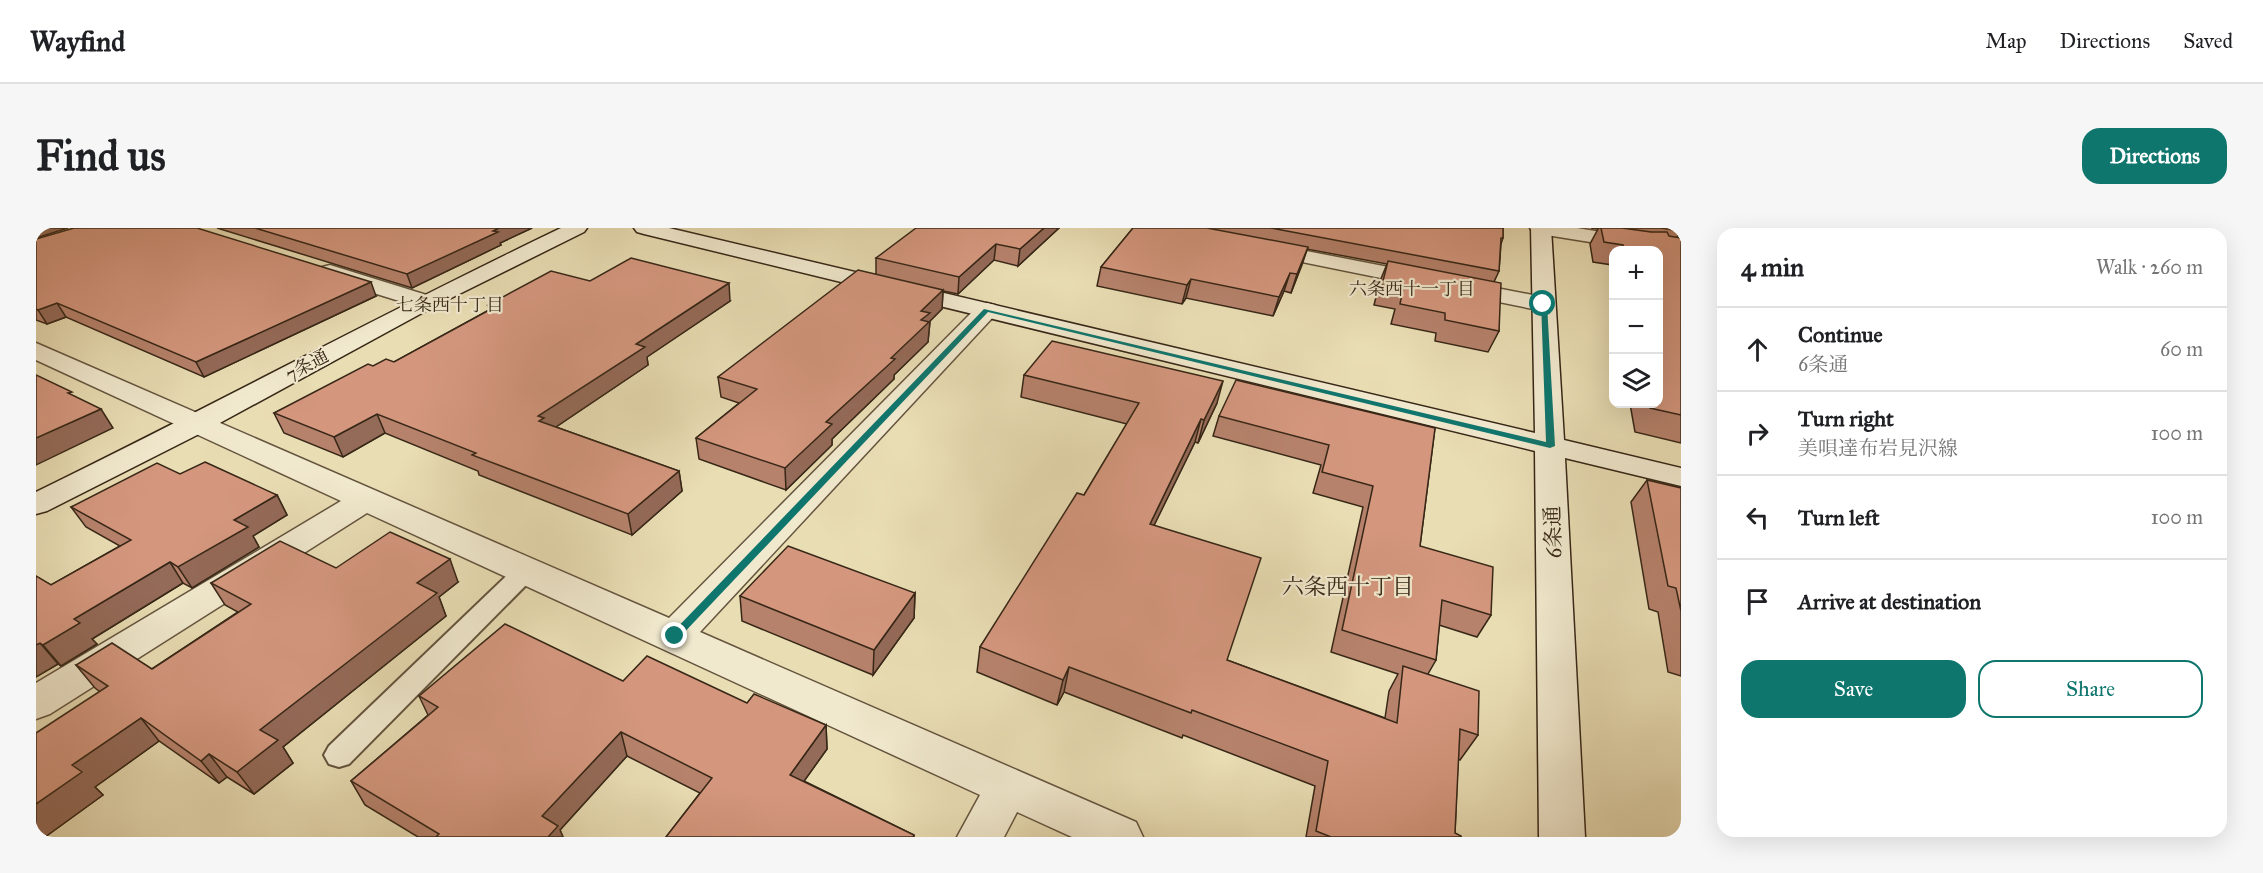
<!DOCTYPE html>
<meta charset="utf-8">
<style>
body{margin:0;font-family:"IM FELL Great Primer","Noto Serif JP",serif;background:#f6f6f6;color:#202124}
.controls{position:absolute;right:18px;top:18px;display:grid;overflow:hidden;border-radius:12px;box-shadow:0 6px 24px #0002}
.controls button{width:54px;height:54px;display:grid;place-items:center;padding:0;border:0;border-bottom:2px solid #e0e0e0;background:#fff;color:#202124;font:30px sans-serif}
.stop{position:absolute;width:18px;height:18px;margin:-14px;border:4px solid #0f766e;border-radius:50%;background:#fff}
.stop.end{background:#0f766e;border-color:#fff;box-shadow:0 2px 6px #0008}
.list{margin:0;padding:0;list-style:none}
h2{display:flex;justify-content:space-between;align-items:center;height:78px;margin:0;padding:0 24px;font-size:26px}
h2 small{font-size:20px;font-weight:400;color:#757577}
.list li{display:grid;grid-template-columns:39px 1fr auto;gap:18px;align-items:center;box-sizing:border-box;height:84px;padding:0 24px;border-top:2px solid #e0e0e0}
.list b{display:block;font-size:22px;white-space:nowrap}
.list p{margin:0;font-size:20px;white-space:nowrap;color:#757577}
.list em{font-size:20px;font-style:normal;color:#757577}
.actions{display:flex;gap:12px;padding:18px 24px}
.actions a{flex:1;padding:14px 0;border:2px solid #0f766e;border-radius:18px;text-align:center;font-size:21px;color:#0f766e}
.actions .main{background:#0f766e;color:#fff}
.icon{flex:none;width:33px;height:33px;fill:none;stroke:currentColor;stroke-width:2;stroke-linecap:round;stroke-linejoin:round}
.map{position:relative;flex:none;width:1645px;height:609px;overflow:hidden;border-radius:18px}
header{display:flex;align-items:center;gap:36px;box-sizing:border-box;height:84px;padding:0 30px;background:#fff;border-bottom:2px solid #e0e0e0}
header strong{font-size:28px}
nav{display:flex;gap:33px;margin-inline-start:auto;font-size:21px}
.intro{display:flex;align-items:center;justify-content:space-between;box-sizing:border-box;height:144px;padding:0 36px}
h1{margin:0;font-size:42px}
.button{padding:15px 27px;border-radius:18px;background:#0f766e;color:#fff;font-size:21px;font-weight:700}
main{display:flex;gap:36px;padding:0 36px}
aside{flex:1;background:#fff;border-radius:18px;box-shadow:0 6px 24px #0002}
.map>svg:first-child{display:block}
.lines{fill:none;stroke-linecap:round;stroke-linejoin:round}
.lane-casing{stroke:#64543e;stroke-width:4}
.street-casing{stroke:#64543e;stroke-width:3}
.secondary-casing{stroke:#372717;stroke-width:3}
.lane{fill:#f1e9ce;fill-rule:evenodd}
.street{fill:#f1e9ce;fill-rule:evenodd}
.secondary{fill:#f1e9ce;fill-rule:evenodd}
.wall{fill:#b6826c;stroke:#372717;stroke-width:1.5}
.shaded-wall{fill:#946a58;stroke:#372717;stroke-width:1.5}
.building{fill:#d4977e;stroke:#372717;stroke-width:1.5}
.route{fill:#0f766e}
.labels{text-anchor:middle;stroke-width:4.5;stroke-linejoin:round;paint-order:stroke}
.far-neighbourhood-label{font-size:18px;fill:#372717;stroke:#f1e9ce}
.far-street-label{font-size:18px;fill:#372717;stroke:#f1e9ce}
.street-label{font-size:21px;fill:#372717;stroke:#f1e9ce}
.neighbourhood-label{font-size:22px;fill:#372717;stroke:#f1e9ce}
</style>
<header>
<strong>Wayfind</strong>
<nav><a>Map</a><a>Directions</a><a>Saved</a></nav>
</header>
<div class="intro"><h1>Find us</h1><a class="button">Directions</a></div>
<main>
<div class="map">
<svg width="1645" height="609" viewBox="0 0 1645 609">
<rect width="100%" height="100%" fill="#e9ddb4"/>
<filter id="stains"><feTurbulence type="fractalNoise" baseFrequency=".00333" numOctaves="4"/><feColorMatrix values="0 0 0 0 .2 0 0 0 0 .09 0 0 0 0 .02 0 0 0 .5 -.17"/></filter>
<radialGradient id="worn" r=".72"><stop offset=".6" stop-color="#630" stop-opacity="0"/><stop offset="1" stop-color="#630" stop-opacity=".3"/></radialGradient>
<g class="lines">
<g class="lane-casing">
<path id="lane" d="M491,334l8,2 4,6 -4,6 -186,188 -10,3 -10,-3 -5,-9 5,-9 190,-182z"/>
</g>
<g class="street-casing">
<g id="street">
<path d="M1494,0h47l104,17v12l-23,-3v-4h-18l-100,-16 -7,-2z"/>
<path d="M1224,14l283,55 8,2 4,5 -4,5 -8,2 -290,-59 -3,-4 3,-4z"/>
<path d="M294,37l103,32 4,5 -4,5 -8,2 -103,-32 -3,-5 3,-5z"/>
<path d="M951,75l8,2 4,5 -4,5 -295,317 436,190 7,15h-71l-55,-25 -13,25h-47l23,-42 -613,-282 -317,201 -14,5v-36l305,-182 -305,-141v-17l633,275 310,-313z"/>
</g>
</g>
<g class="secondary-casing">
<g id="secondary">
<path d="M525,0h26l-3,4 -151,75 -226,123 -160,81 -11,3v-22c176,-86 348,-179 525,-264z"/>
<path d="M598,0h35l866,205 -4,-205h20l13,212 117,28v18l-116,-28 20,379h-46l-4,-386 -891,-217 -7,-2z"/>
</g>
</g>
<use href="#lane" class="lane"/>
<use href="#street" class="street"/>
<use href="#secondary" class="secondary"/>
</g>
<g class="wall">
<path d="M181,0h315l-32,15 1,2 -89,43z"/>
<path d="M1023,0l-41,38 -24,-6 -36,34 -15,-3 -1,18 -12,12 -2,21 -34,33v4l-62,60v6l-46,45 -87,-31 -3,-21 43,-35 -18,-6 -3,-20 158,-103v-16z"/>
<path d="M1097,0h370v10l-2,6 -2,27 -5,11 5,49 -11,21 -53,-11 1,-8 -45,-9 4,-15 -21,-4 6,-24 7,-17 -80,-15 -16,44 -7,-2 -11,25 -87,-18 -4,6 -85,-18 4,-19z"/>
<path d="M1555,0h89l1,3 -4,6 4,1v205l-46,-11 -5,-28h29v-154h-45v24l-2,-9 -19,-3 -3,-18 8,-15z"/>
<path d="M0,11l340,57 -172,81 -138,-60 -19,7 -11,-4z"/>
<path d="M554,53l140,20 -83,56 1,8 -92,62 123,44 3,20 -50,44 -153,-60 -1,-4 -93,-38 -42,24 -59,-24 -10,-20 99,-47 21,-4 95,-52 -1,-5z"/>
<path d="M988,147l193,28 -19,40 -3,-1 -41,83 73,135 158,58 4,-27 9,-17 -67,-22 32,-145 -50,-14 8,-28 -108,-29 6,-20 216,12 -15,118 71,69 -14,22 -38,-12 -3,35 -8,14 50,61 -18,25 -2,-1 -3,74 6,4h-155l9,-51 -132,-51 -1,3 -118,-46 -7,13 -80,-33 3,-25 104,-152 43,-71 -106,-27z"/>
<path d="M144,246l97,21 10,20 -34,21 6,11 -67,41 -9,-5 -91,56 5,5 -36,22 -3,-2 -22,13v-101l15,9 69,-39 -34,-19 -15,-20z"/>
<path d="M1611,252l34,8v188l-13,-4 -10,-60 -9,-3 -18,-107z"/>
<path d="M300,340l122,14 -19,15 7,19 -163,131 10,16 -39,31 -27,-17 -8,6 -60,-42 -64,46 8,8 -58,42 55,-145 -5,-4 -19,-23 76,4 86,-57 -13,-7 -14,-22z"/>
<path d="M879,365l-1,25 -41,57 -131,-54 -2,-25z"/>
<path d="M587,453l124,22 79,22 1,24 -23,32 110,54v2h-248l34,-44 -73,-37 -67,74 3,7h-145l-53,-32 -14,-24 77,-66 -9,-19z"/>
</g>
<g class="shaded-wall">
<path d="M0,0h32l-32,10z"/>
<path d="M463,0h33l-32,15 1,2 -89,43 -5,-14z"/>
<path d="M1008,0h15l-41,38 2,-17z"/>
<path d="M960,16l-2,16 -36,34 1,-17z"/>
<path d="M1272,19l-6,18 -11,28 6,-19z"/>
<path d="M1254,45l-6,18 -11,25 6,-19z"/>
<path d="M1155,51l-5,19 -4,6 5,-19z"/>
<path d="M335,54l5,14 -172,81 -8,-15z"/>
<path d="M693,55l1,18 -83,56 1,8 -101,68 -3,8 -6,-25 98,-72z"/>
<path d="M907,62l-1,19 -12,12 -2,21 -34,33v4l-62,60v6l-46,45 -1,-22 41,-46 65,-64 30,-47z"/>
<path d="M21,75l9,14 -19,7 -9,-14z"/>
<path d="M1187,153l-6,22 -19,40 6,-23z"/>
<path d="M65,181l12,19 -77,37v-27z"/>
<path d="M341,186l8,19 -42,24 -9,-20z"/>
<path d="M1165,191l-6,23 -52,106 7,-24z"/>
<path d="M643,243l3,20 -50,44 -4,-21z"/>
<path d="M241,267l10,20 -34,21 6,11 -67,41 -14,-21 56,-47z"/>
<path d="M414,331l8,23 -19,15 7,19 -163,131 10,16 -39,31 -17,-22 23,-42 157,-147z"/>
<path d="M134,334l13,21 -91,56 5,5 -36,22 -18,-21 31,-26z"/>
<path d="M879,365l-1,25 -41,57 1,-25z"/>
<path d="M4,415l18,21 -22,13v-32z"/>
<path d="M1033,439l-5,25 -7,13 6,-25z"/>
<path d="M105,490l18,23 -64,46 8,8 -58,42h-9v-33l36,-39z"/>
<path d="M790,497l1,24 -35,49 -2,-23z"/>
<path d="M585,504l6,24 -67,74 3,7h-15l-6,-21z"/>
<path d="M173,526l18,23 -8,6 -18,-22z"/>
</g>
<g class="building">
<path d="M38,0h123l174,54 -175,80 -139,-59 -19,7 -2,-1v-70z"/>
<path d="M219,0h244l-6,3 5,1 -91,42z"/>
<path d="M880,0h128l-24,21 -24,-5 -37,33 -83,-19z"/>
<path d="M1097,0h74l101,19 -11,27 -7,-1 -11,24 -88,-18 -4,6 -86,-18z"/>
<path d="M1235,0h232v10h-2l-2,33z"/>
<path d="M1565,0h21l29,4h16l2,4 12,2v177l-31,-7 -1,-4h10v-154h-35l-1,-5 -19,-3z"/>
<path d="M1625,0h19l1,3z"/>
<path d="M595,30l98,25 -93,61 9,3 -107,69 6,2 -5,3 140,50 -51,43 -156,-59 4,-2 -99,-39 -43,23 -60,-24 94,-49 5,2 13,-7 8,3 101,-55 -7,-2 63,-34 39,10z"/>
<path d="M1352,33l113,22 -2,48 -54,-11v-7l-45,-9 3,-15 -21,-4z"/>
<path d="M822,42l85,20 -22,21 9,2 -9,7 8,2 -38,36 4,1 -69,63 6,2 -47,44 -89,-30 61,-49 -39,-12z"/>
<path d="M1016,113l171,40 -19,39 -3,-1 -51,105 111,34 -34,102 170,63 6,-57 76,25 -1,44 -18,-6 -5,104 6,3v1h-130l-15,-6 12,-70 -136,-51 -1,3 -122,-46 -6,13 -83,-33 97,-154 7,2 55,-92 -115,-28z"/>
<path d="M0,147l36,17 -4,1 33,16 -65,29z"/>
<path d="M1200,152l199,48 -15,118 73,21 -2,48 -49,-15 -6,60 -94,-30 31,-144 -51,-14 7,-27 -110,-29z"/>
<path d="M169,234l72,33 -43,25 14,7 -70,40 -8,-5 -96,57 6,4 -37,22 -3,-2 -4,2v-69l15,9 80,-45 -60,-33 86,-44 23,11z"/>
<path d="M1611,252l34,8v123l-5,-23 -8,-2z"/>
<path d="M354,304l60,27 -33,24 20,10 -177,137 18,10 -41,32 -28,-18 -8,7 -60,-43 -69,47 10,7 -46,32v-71l72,-47 -32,-21 36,-22 40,26 99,-65 -40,-21 69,-42 56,27z"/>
<path d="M752,318l127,47 -41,57 -134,-54z"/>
<path d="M469,396l118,57 24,-25 100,47 7,-9 72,31 -36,50 124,60 -1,2h-247l46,-59 -91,-46 -79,84 16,10 -10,11h-112l3,-3 -88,-53 87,-74 -19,-11z"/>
</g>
<path class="route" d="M1505,74l6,2 8,142 -5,2 -562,-136 -310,327 -3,1 -6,-4 315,-327 562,133z"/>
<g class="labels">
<g class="far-neighbourhood-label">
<text x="1376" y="67">六条西十一丁目</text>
<text x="414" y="83">七条西十丁目</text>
</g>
<g class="far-street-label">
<text transform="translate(271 137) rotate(-28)" y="6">7条通</text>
</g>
<g class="street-label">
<text transform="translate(1517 304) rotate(-92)" y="7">6条通</text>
</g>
<g class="neighbourhood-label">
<text x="1312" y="366">六条西十丁目</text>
</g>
</g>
<rect width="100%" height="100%" filter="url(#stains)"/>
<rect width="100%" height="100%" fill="url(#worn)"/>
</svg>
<div class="controls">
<button>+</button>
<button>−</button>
<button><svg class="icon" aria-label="layers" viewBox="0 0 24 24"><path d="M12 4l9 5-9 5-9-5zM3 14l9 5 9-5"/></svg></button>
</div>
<div class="stop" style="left:1507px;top:76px"></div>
<div class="stop end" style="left:639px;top:408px"></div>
</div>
<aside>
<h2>4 min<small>Walk · 260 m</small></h2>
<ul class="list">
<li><svg class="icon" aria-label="ahead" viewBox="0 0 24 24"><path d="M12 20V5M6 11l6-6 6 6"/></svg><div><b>Continue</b><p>6条通</p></div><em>60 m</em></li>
<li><svg class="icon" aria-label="right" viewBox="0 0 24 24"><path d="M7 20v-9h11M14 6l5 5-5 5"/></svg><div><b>Turn right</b><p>美唄達布岩見沢線</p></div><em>100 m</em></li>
<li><svg class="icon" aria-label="left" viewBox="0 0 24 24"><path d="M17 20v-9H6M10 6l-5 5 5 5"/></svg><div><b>Turn left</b></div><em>100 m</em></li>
<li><svg class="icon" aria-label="arrive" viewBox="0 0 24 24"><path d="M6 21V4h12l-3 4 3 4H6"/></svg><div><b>Arrive at destination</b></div></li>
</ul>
<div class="actions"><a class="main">Save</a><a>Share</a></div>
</aside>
</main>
